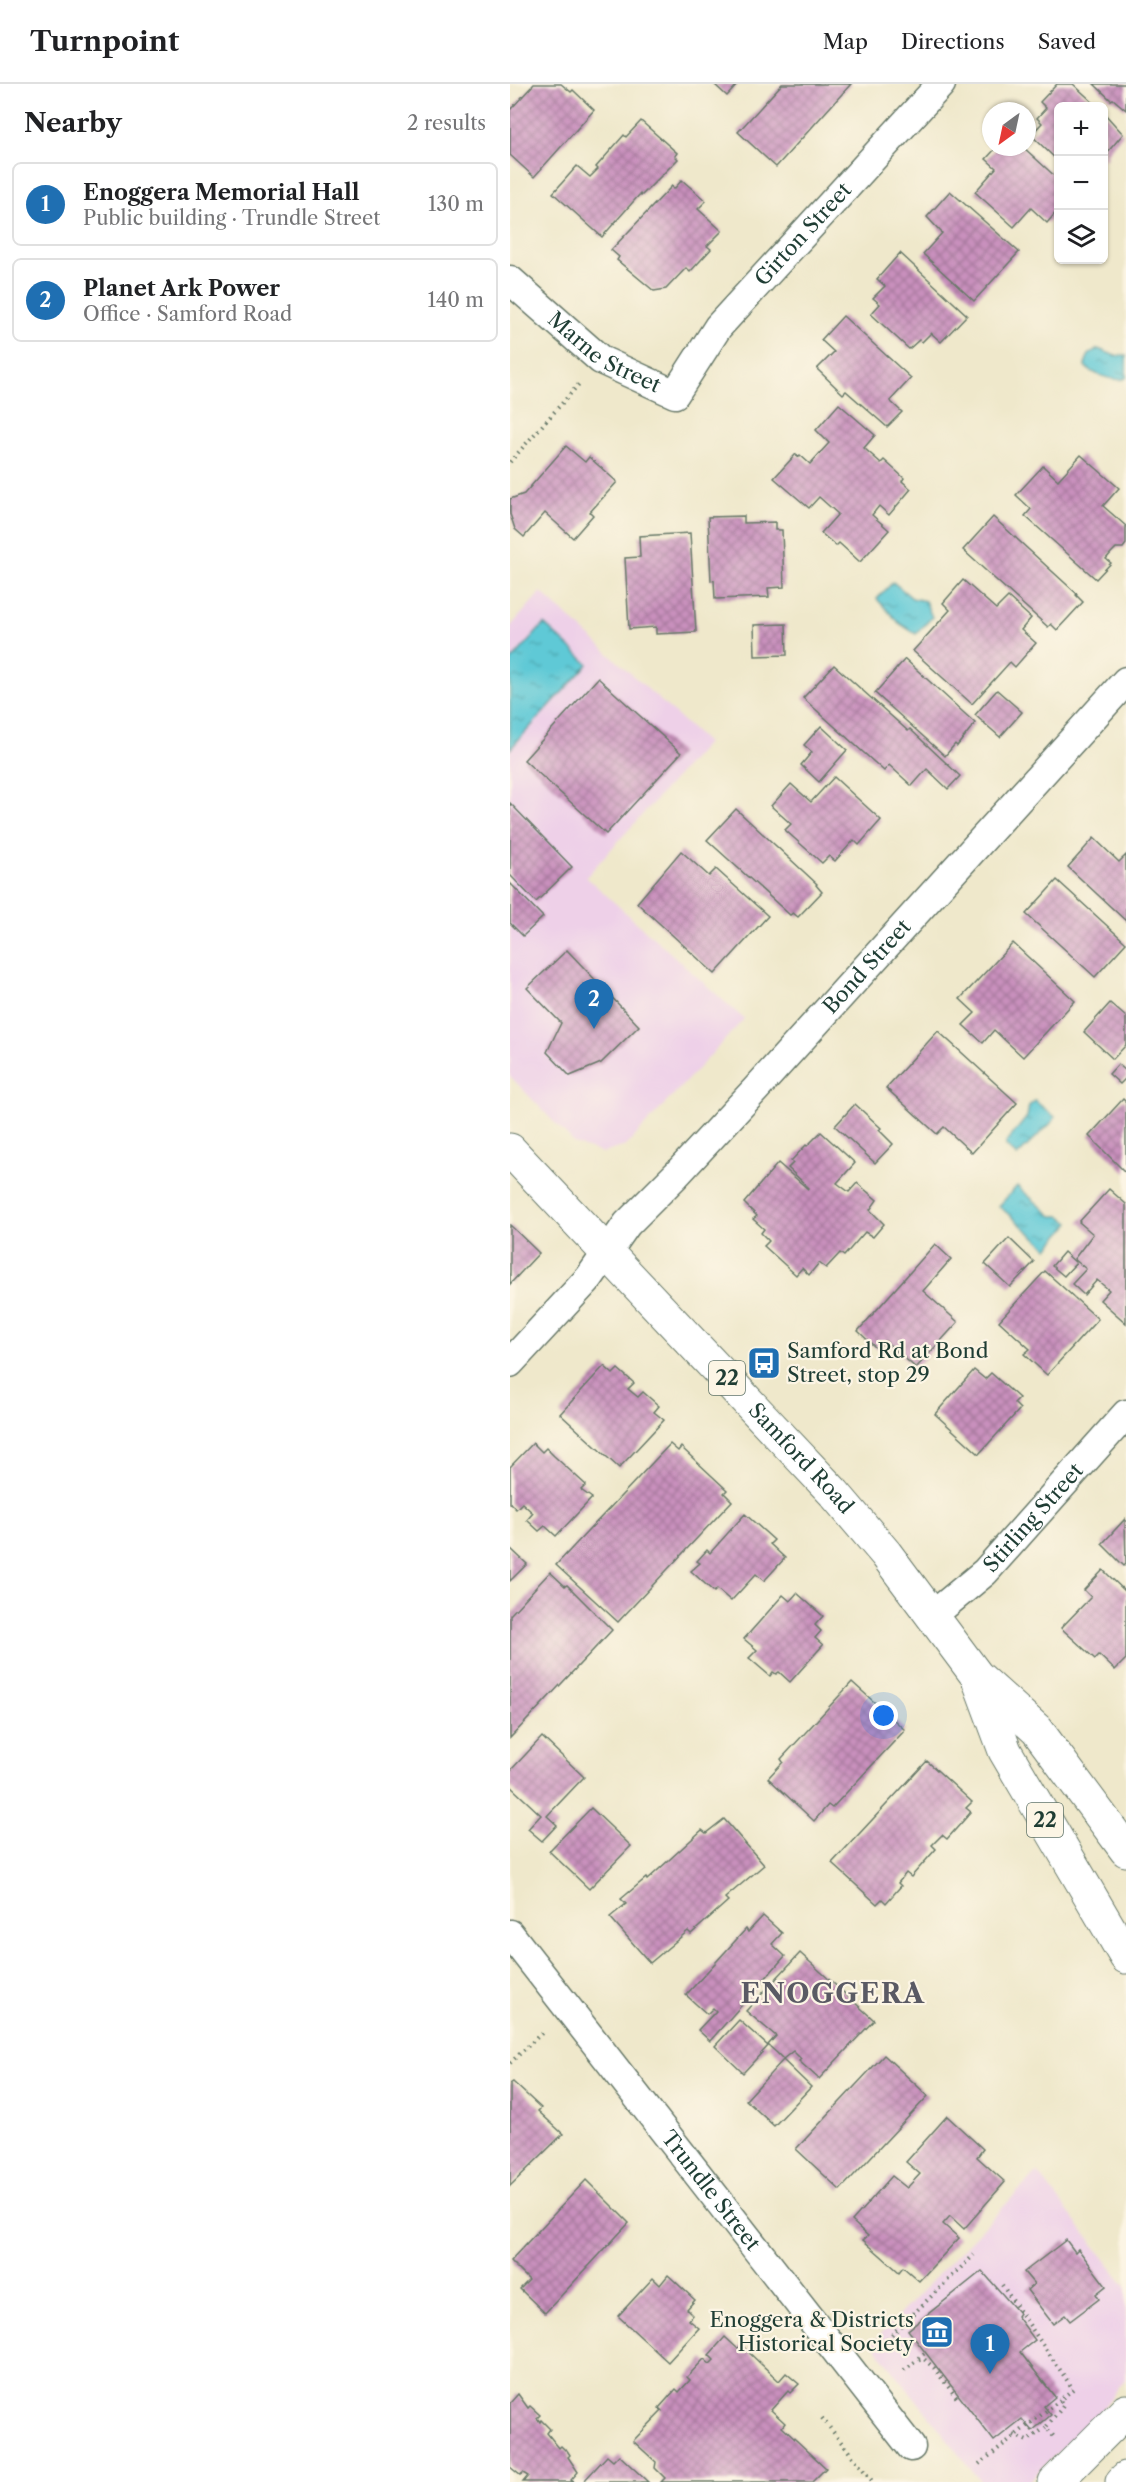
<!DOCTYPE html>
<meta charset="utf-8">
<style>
body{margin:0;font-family:"Libre Caslon Text",serif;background:#f6f6f6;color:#202124}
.controls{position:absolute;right:18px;top:18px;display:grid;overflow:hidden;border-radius:9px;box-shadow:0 2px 4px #0004}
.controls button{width:54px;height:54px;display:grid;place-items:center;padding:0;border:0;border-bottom:2px solid #e0e0e0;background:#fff;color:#202124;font:30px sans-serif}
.compass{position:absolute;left:472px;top:18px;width:54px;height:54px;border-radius:50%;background:#fff;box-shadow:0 2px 4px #0004;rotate:213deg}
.you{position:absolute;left:374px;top:1632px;width:21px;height:21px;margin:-15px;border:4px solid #fff;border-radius:50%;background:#1a73e8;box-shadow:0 0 0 9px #1a73e833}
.badge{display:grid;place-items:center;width:39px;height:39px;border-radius:50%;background:#1f6fb2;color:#fff;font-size:20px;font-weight:700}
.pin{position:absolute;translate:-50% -50px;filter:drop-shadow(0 2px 3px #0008)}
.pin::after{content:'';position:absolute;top:32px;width:21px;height:18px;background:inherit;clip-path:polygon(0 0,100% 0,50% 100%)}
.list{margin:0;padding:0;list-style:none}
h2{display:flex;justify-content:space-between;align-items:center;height:78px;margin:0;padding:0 24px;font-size:26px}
h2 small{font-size:20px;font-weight:400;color:#757577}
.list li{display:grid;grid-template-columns:39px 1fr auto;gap:18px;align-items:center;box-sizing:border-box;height:84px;margin:0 12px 12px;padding:0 12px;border:2px solid #e0e0e0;border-radius:9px}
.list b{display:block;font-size:22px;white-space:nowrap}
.list p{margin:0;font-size:20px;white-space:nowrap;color:#757577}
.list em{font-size:20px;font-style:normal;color:#757577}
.icon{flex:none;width:33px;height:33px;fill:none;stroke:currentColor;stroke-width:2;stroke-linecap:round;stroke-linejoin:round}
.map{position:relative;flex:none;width:616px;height:2398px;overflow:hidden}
header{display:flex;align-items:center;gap:36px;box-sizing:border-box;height:84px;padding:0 30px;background:#fff;border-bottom:2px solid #e0e0e0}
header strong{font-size:28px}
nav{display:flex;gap:33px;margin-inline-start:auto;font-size:21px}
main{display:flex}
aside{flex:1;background:#fff}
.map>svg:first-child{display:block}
.built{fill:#eed0e8}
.water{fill:url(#water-ripples);stroke:#3e8385;stroke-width:1.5}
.building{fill:url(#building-cross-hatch)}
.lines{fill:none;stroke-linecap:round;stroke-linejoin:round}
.minor-casing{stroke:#687969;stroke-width:31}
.primary-casing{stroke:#687969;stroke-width:35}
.trunk-casing{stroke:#687969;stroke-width:35}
.path{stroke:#687969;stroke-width:4;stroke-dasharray:1.5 4.5;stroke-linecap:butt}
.minor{stroke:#fff;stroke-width:28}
.primary{stroke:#fff;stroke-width:33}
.trunk{stroke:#fff;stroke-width:33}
.labels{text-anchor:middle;stroke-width:4.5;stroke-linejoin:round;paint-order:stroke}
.shield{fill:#fcf5e5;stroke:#617469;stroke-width:1.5}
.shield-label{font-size:20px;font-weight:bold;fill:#1f3d34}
.street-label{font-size:21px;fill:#1f3d34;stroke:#fcf5e5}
.poi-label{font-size:21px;fill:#1f3d34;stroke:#fcf5e5;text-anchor:start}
.district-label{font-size:27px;font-weight:bold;letter-spacing:1.5px;fill:#5a5a64;stroke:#fcf5e5}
</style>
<header>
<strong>Turnpoint</strong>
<nav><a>Map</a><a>Directions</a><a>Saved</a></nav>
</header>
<main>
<aside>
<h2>Nearby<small>2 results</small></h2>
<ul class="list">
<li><span class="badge">1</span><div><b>Enoggera Memorial Hall</b><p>Public building · Trundle Street</p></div><em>130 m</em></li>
<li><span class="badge">2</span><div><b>Planet Ark Power</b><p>Office · Samford Road</p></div><em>140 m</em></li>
</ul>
</aside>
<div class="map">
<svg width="616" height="2398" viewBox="0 0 616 2398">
<defs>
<pattern id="water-ripples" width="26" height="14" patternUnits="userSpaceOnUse" patternTransform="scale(1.5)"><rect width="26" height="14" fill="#5ec9d6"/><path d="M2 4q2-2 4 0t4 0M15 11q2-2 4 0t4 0" fill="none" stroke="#4da4ae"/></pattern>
<pattern id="building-cross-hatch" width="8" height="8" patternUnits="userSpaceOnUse" patternTransform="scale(1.5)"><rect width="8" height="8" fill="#c990bd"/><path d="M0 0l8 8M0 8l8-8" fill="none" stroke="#a3779a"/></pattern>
</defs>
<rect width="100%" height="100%" fill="#fcf5e5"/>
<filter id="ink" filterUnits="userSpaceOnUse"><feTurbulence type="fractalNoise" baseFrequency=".0167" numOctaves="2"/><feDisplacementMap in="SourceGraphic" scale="12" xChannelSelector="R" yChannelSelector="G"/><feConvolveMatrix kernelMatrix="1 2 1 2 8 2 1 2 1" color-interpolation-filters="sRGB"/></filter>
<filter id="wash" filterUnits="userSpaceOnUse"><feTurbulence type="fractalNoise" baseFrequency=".008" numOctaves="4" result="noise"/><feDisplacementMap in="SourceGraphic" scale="24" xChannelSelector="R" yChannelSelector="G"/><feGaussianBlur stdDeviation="1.35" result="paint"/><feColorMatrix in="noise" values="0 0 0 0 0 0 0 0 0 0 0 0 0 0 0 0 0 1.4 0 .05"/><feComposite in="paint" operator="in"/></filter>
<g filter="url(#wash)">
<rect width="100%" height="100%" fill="#efe8cb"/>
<g class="built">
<path d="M31,508l166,151 -121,134 158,142 -118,127 -24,7 -27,-9 -65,-68v-449z"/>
<path d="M527,2088l89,114v92l-28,36 -70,68h-47l-109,-139z"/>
</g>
<g class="water">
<path d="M588,265l18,7 10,-1v23c-8,5 -35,-4 -41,-12 2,-10 4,-13 13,-17z"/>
<path d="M383,498l19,16 13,3 7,16 -16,17 -17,-11 -22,-24z"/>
<path d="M34,540l44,40 -78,85v-87z"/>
<path d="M525,1017l20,16 -1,3 -37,36 -11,-10v-3l21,-26 2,-11z"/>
<path d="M507,1102l35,30h9l9,7 -22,25 -49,-42z"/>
</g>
<g id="blocks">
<g class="building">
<path d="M24,0h27l10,8 2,-2 21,20 -60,67 -24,-22v-45z"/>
<path d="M204,0h24l-11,12z"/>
<path d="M272,0h69l-75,83 -38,-35z"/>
<path d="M547,0h16l24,22h-39v55l-27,-26 11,-12 -5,-5 9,-10 -6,-6z"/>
<path d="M584,0h32v26l-13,-11 -2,1z"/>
<path d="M594,29l19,21 -17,20 2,1 -4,5z"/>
<path d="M131,37l36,32 -2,3 3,3 -37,37 -1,-2 -38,43 -49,-44 24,-27 13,11 8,-8 -2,-2 28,-32 2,2z"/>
<path d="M487,63h26l35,32v31l-11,13 -16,-15 -17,19 -39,-35 21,-24 -10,-9z"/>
<path d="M172,96l24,21 -8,8 24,22 -15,15 4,3 -21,23 -4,-4 -20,21 -12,2 -37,-31 2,-3 -8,-7 61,-64 2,3z"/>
<path d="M440,107l69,61 -45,49 -51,-47 19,-21 -15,-16z"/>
<path d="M390,169l67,62 -26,27 -10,-9 -9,9 -3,-2 -10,9 -38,-35 9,-10 -7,-6 12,-12 -8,-7z"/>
<path d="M333,232l68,62 -21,23 12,11 -15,15 -41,-36 -3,3 -26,-25 17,-17 -13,-12z"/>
<path d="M329,320l36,31 -11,13 17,15 3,-3 20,18 -2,3 9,8 -22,26 -10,-9 -7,9 17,15 -29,32 -21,-19 -3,3 -15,-13 17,-19 -19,-17 -10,11 -35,-30 22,-24 2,3 2,-2 10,9 19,-21 -13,-13z"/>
<path d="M56,362l19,16 4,-5 28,25 -27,30 3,3 -20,23 -28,-25 -21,24 -9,-8 -5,-15v-15l14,-5z"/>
<path d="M571,371l38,33 -16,18 23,20v18l-3,4h-7l-5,5 -5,6 5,4 -15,16 -71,-63 6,-7 -15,-14 27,-29 15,14z"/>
<path d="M234,432v7l31,-1v8h7l2,57 -16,1 1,9 -54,2 -1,-19 -3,1 -3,-64z"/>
<path d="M483,433l84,77 -1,1 7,7 -26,28 -6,-6 -3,3 -85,-77z"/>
<path d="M180,449l6,99 -40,2v-7l-27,2 -4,-71 15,-1 -1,-21z"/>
<path d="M453,496l33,29 12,-12 23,21 -10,12 15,13 -21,24 -5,-5 -38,42 -59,-53 37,-41 -7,-7z"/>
<path d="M276,540l1,31 -32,1 -1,-31z"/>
<path d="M395,575l70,64 -18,23 -2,-2 -10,12 -70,-63z"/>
<path d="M324,581l74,66 2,-2 50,47 -12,13 -21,-20 -15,17 -23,-21 -5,6 -81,-73z"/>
<path d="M88,594l83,75 -75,81 -82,-74z"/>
<path d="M487,606l25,22 -22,25 -25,-22z"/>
<path d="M311,642l26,24 -28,32 -18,-17 11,-13 -8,-7z"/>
<path d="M324,693l47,43 -22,25 -5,-5 -19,21 -6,-5 -7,7 -37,-33 6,-6 -20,-18 20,-22 20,18z"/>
<path d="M0,719l62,64 -36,35 -26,-27z"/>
<path d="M226,725l81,75 -1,1 6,7 -24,25 -5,-4 -3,2 -83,-75z"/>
<path d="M584,754l25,24 7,-7v66l-58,-54z"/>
<path d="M171,767l28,25 7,-7 52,47 -53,58 -78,-71z"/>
<path d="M547,796l69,63 -31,34 -69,-63z"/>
<path d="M0,799l33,34 -20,19 -13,-13z"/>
<path d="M503,859l62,58 -52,56 -29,-27 -11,13 -20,-18 12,-12 -15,-14z"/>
<path d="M57,866l72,76 -38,37 -31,13 -23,-24 14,-29 -34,-35z"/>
<path d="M600,919l16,14v28l-13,14 -29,-27z"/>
<path d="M428,947l79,72 -45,50 -28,-26 -7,7 -51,-46z"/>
<path d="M608,980l8,7v7l-6,6 -11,-10z"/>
<path d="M613,1015l3,3v71l-37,-37z"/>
<path d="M345,1020l26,24 -2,2 14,14 -18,19 -40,-37z"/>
<path d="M311,1048l34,31 -18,20 12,9 8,-9 20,17 -7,10 14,14 -11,13 -8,-5 -21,24 -4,-3 -14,15 -7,-5 -10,12 -7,-7 -6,7 -32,-29 5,-5 -8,-8 3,-4 -11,-10 4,-3 -13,-13 34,-40 30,26 1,-1 -21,-20 5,-5 -2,-2 15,-16 1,1z"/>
<path d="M599,1105l17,15v119l-26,-23 9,-10 -12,-10 -13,15 -12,-11 14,-15 -12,-10 19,-25 -14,-12z"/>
<path d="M0,1141l29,28 -29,31z"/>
<path d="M499,1154l25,24 -24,25 -25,-23z"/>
<path d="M425,1160l16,15 -28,32 35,31 -42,46 -31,-27 -8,8 -19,-18z"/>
<path d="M554,1168l12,11 -12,13 -12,-10z"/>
<path d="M535,1187l53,48 -51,56 -23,-21 6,-5 -31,-28z"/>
<path d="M94,1282l9,8 5,-5 16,14 -6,6 10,8 5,-5 16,14 -5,6 10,8 -45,48 -59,-54z"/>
<path d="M464,1286l11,9 6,-6 28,25 -5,5 6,6 -41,45 -44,-40z"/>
<path d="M23,1359l9,9 4,-4 8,8 32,29 -5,5 11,8 -36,38 -11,-10 -6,5 -12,-11 6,-7 -11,-10 -6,6 -6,-6v-36z"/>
<path d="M160,1360l8,7 3,-4 46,43 -3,3 8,8 -114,121 -62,-57z"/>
<path d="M235,1430l29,26 -4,4 15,14 -21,23 -8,-7 -25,27 -14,-12 -3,3 -23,-21 9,-8 -3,-2 10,-11 3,3z"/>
<path d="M615,1435l1,45 -2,2 -22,-22z"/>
<path d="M0,1464l17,16 -17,17z"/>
<path d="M593,1486l23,22v67l-11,11 -16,-15 -4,4 -34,-31 30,-31 -7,-7z"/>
<path d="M40,1488l15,14 2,-1 45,45 -102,108v-123z"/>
<path d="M287,1509l26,23 -8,9 6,6 -6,7 8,7 -33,37 -11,-10 -3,2 -3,-2 -3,4 -21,-18 8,-8 -13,-11 39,-44 7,6z"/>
<path d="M342,1598l53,48 -73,78 -4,-3 -14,16 -46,-43 15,-16 -2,-3z"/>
<path d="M32,1653l42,40 -37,39 10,9 -15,16 -14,-12 13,-14 -31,-29v-15z"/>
<path d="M417,1677l45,41 -6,6 5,4 -24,27 -5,-4 -10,10 4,4 -25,28 -5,-4 -8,10 3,3 -15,17 -4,-4 -5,5 -45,-41z"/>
<path d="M81,1724l40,38 -42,43 -40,-38z"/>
<path d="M214,1735l40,46 -39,33 3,3 -37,33 -3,-3 -38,32 -40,-46 16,-13 -5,-5 25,-21 1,2 55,-50 4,3z"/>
<path d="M253,1832l19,17 -10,11 13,12 -75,85 -12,-11 18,-19 -3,-3 -6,6 -21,-19 60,-66 2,3z"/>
<path d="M290,1869l74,67 -55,59 -20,-18 2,-2 -8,-8 -10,8 -6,-6 -9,-8 8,-9 -30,-25z"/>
<path d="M229,1936l29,26 -25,27 -28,-27z"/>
<path d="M374,1971l44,41 -88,94 -44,-41z"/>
<path d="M273,1976l28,27 -37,39 -28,-26z"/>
<path d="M3,1998l28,26 -3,3 25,23 -53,52v-102z"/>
<path d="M437,2032l36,33 -6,8 28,25 -41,47 -14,-13 -7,8 16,14 -40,43 -16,-14 -4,5 -19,-17 -17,-15 5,-4 -16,-15 40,-45 15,12 13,-14 -14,-12z"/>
<path d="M76,2096l43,43 -84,90 -25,-24 9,-9 -19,-19z"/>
<path d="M556,2156l9,12 3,-3 28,37 -10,8 3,5 -29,22 -5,-6 -12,9 -26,-34 7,-6 -10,-12z"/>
<path d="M472,2187l37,42 -2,3 18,24 -15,12 35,45 -11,9 7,9 -19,16 -10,-12 -28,22 -86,-111z"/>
<path d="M158,2191l27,25 -8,9 6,6 -4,5 10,8 -31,34 -50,-46 35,-38 7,7z"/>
<path d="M215,2253l13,12 3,-4 38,36 7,-8 13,11 -9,9 -2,-2 -17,19 14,13 -3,4 44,41 -14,14h-151l4,-4 -10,-10 1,-6 -23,-21 29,-30 -3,-3 17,-19 3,3 11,-12 -3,-3 17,-18 6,5 4,-4 -5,-5z"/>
<path d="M8,2310l10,14 2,-2 10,9 -3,3 3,4 1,-2 9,9 -3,4 12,15 2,-2 4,4 1,-1 4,6 -2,2 10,15 -7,8 3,2h-51l5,-6 -5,-3 -3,2 -10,-8v-64z"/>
<path d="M109,2371l29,27h-65l24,-26 6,5z"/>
</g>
</g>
</g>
<g filter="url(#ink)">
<use href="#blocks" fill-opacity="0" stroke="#687969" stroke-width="1.5"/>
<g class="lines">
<g class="minor-casing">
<g id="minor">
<path id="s1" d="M0,196l91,80 74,34 43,-67 223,-243"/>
<path id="s2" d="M0,1279l79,-85 38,-54 49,-49 80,-86 370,-408"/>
<path id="s3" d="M423,1531l52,-43 141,-158"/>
<path id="s4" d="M0,1850l401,513"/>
</g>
</g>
<g class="primary-casing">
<g id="primary">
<path id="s5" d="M0,1066l324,343 52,61 91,122 60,54 89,120"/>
<path d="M469,1597l26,70 121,206"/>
</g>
</g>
<g class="trunk-casing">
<g id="trunk">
<path d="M545,2398l71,-71"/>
<path d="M612,2398l4,-4"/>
</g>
</g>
<g class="path">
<path d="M0,378l69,-78"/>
<path d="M0,1979l34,-32"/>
<path d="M492,2201l71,104 -13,11 3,6 -2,3 -15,18"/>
<path d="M373,2259l91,-88"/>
<path d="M408,2274l7,-5"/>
<path d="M394,2286l12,-9 8,-2 10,9 23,30 2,-2"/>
<path d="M312,2334l51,64"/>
<path d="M504,2351l13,6 19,-14 8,10"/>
<path d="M469,2380l81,-64"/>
</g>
<use href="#minor" class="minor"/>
<use href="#primary" class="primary"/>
<use href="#trunk" class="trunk"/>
</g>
</g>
<defs>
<g id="bus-square" transform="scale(1.725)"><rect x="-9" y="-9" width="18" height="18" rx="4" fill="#1f6fb2" stroke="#fcf5e5"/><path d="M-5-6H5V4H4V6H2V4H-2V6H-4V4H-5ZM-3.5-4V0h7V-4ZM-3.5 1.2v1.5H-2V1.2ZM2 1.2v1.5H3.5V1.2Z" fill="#fff"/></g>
<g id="museum-square" transform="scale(1.725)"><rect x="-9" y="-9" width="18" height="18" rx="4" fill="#1f6fb2" stroke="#fcf5e5"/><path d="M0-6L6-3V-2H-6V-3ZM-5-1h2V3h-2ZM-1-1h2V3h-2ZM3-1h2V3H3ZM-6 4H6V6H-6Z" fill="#fff"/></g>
</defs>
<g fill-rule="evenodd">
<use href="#bus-square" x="254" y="1279"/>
<use href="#museum-square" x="427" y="2248"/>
</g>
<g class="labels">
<g class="shield">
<rect x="199" y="1277" width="36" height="34" rx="4.5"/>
<rect x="517" y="1719" width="36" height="34" rx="4.5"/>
</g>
<g class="shield-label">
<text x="217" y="1301">22</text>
<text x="535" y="1743">22</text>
</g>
<g class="street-label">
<text dy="7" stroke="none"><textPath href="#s1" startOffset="408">Girton Street</textPath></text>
<text dy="7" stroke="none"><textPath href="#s1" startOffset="120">Marne Street</textPath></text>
<text dy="7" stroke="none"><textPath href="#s2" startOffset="534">Bond Street</textPath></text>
<text dy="7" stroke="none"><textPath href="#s5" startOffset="424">Samford Road</textPath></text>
<text dy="7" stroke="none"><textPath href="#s3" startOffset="140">Stirling Street</textPath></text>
<text dy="7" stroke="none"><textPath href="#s4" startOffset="326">Trundle Street</textPath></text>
</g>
<g class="poi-label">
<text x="277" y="1274">Samford Rd at Bond<tspan x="277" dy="24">Street, stop 29</tspan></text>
<text x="404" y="2243" text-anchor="end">Enoggera &amp; Districts<tspan x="404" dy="24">Historical Society</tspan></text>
</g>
<g class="district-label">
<text x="323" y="1919">ENOGGERA</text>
</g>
</g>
</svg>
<div class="controls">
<button>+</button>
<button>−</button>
<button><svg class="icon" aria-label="layers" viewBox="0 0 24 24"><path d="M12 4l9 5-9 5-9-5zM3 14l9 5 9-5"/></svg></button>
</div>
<svg class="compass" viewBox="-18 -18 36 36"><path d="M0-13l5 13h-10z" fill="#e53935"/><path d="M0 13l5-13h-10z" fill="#757577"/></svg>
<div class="you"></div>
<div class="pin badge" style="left:480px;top:2290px">1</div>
<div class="pin badge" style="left:84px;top:945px">2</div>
</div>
</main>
